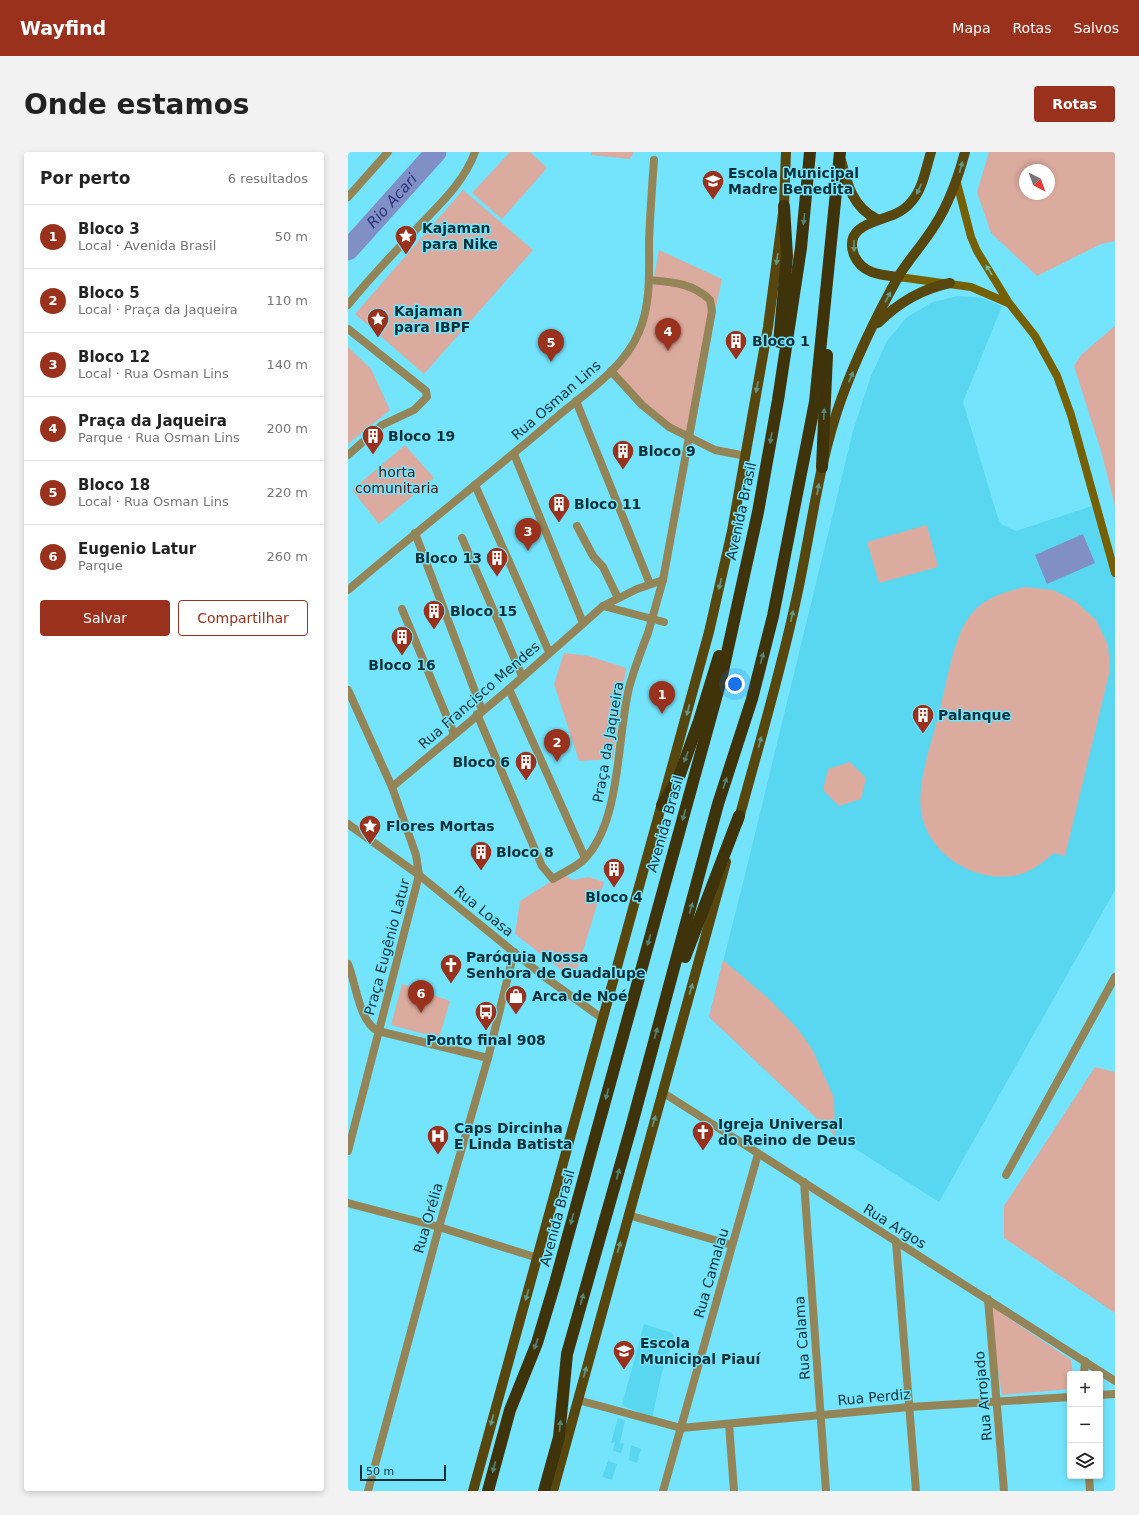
<!DOCTYPE html>
<html lang="pt">
<meta charset="utf-8">
<style>
body{margin:0;font-family:"DejaVu Sans",sans-serif;background:#f2f2f2;color:#222}
.controls{position:absolute;right:12px;bottom:12px;display:grid;overflow:hidden;border-radius:4px;box-shadow:0 2px 6px #0003}
.controls button{width:36px;height:36px;display:grid;place-items:center;padding:0;border:0;border-bottom:1px solid #e0e0e0;background:#fff;color:#222;font:20px sans-serif}
.compass{position:absolute;left:671px;top:12px;width:36px;height:36px;border-radius:50%;background:#fff;box-shadow:0 2px 6px #0003;rotate:139deg}
.scale{position:absolute;left:12px;bottom:10px;width:86px;box-sizing:border-box;padding-left:4px;border:2px solid #0a3037;border-top:0;font-size:11px;line-height:14px;white-space:nowrap;color:#0a3037;-webkit-text-stroke:3px #73e4fc;paint-order:stroke}
.you{position:absolute;left:387px;top:532px;width:14px;height:14px;margin:-10px;border:3px solid #fff;border-radius:50%;background:#1a73e8;box-shadow:0 0 0 6px #1a73e833}
.badge{display:grid;place-items:center;width:26px;height:26px;border-radius:50%;background:#9a311c;color:#fff;font-size:13px;font-weight:700}
.pin{position:absolute;translate:-50% -33px;filter:drop-shadow(0 1px 2px #0008)}
.pin::after{content:'';position:absolute;top:21px;width:14px;height:12px;background:inherit;clip-path:polygon(0 0,100% 0,50% 100%)}
.list{margin:0;padding:0;list-style:none}
h2{display:flex;justify-content:space-between;align-items:center;height:52px;margin:0;padding:0 16px;font-size:17px}
h2 small{font-size:13px;font-weight:400;color:#767676}
.list li{display:grid;grid-template-columns:26px 1fr auto;gap:12px;align-items:center;box-sizing:border-box;height:64px;padding:0 16px;border-top:1px solid #e0e0e0}
.list b{display:block;font-size:15px;white-space:nowrap}
.list p{margin:0;font-size:13px;white-space:nowrap;color:#767676}
.list em{font-size:13px;font-style:normal;color:#767676}
.actions{display:flex;gap:8px;padding:12px 16px}
.actions a{flex:1;padding:9px 0;border:1px solid #9a311c;border-radius:4px;text-align:center;font-size:14px;color:#9a311c}
.actions .main{background:#9a311c;color:#fff}
.icon{flex:none;width:22px;height:22px;fill:none;stroke:currentColor;stroke-width:2;stroke-linecap:round;stroke-linejoin:round}
.map{position:relative;flex:none;width:767px;height:1339px;overflow:hidden;border-radius:4px}
header{display:flex;align-items:center;gap:24px;box-sizing:border-box;height:56px;padding:0 20px;background:#9a311c;color:#fff}
header strong{font-size:19px}
nav{display:flex;gap:22px;margin-inline-start:auto;font-size:14px}
.intro{display:flex;align-items:center;justify-content:space-between;box-sizing:border-box;height:96px;padding:0 24px}
h1{margin:0;font-size:28px}
.button{padding:10px 18px;border-radius:4px;background:#9a311c;color:#fff;font-size:14px;font-weight:700}
main{display:flex;gap:24px;padding:0 24px}
aside{flex:1;background:#fff;border-radius:4px;box-shadow:0 2px 6px #0003}
.map>svg:first-child{display:block}
.built{fill:#59d7f0}
.green{fill:#dcab9f;fill-rule:evenodd}
.water{fill:#818fc7}
.lines{fill:none;stroke-linecap:round;stroke-linejoin:round}
.river{stroke:#818fc7;stroke-width:21}
.minor{stroke:#938557;stroke-width:8}
.tertiary{stroke:#938557;stroke-width:8}
.secondary{stroke:#756006;stroke-width:8}
.primary{stroke:#57470f;stroke-width:10}
.motorway{stroke:#3e330a;stroke-width:12}
.oneway{fill:#659686}
.oneway2{fill:#568377}
.oneway3{fill:#74b6a6}
.labels{text-anchor:middle;stroke-width:3;stroke-linejoin:round;paint-order:stroke}
.poi-label{font-size:14px;font-weight:bold;fill:#0a3037;stroke:#73e4fc;text-anchor:start}
.street-label{font-size:14px;fill:#0a3037;stroke:#73e4fc}
.park-label{font-size:14px;fill:#4e1106;stroke:#73e4fc}
.water-label{font-size:15px;font-style:italic;fill:#2b3478;stroke:#73e4fc}
</style>
<header>
<strong>Wayfind</strong>
<nav><a>Mapa</a><a>Rotas</a><a>Salvos</a></nav>
</header>
<div class="intro"><h1>Onde estamos</h1><a class="button">Rotas</a></div>
<main>
<aside>
<h2>Por perto<small>6 resultados</small></h2>
<ul class="list">
<li><span class="badge">1</span><div><b>Bloco 3</b><p>Local · Avenida Brasil</p></div><em>50 m</em></li>
<li><span class="badge">2</span><div><b>Bloco 5</b><p>Local · Praça da Jaqueira</p></div><em>110 m</em></li>
<li><span class="badge">3</span><div><b>Bloco 12</b><p>Local · Rua Osman Lins</p></div><em>140 m</em></li>
<li><span class="badge">4</span><div><b>Praça da Jaqueira</b><p>Parque · Rua Osman Lins</p></div><em>200 m</em></li>
<li><span class="badge">5</span><div><b>Bloco 18</b><p>Local · Rua Osman Lins</p></div><em>220 m</em></li>
<li><span class="badge">6</span><div><b>Eugenio Latur</b><p>Parque</p></div><em>260 m</em></li>
</ul>
<div class="actions"><a class="main">Salvar</a><a>Compartilhar</a></div>
</aside>
<div class="map">
<svg width="767" height="1339" viewBox="0 0 767 1339">
<rect width="100%" height="100%" fill="#73e4fc"/>
<g class="built">
<path d="M609,144l22,1 23,9 -39,96 34,113 4,9 15,7 76,-25 23,73v311l-176,312 -104,-66 -126,-119 34,-134 110,-452 18,-55 16,-35 20,-24 26,-15z"/>
<path d="M296,1172l28,9 2,4 -12,35 -10,46 -30,-13z"/>
<path d="M270,1266l7,3 -5,22 4,1 -3,9 -8,-2 2,-9 -4,1z"/>
<path d="M283,1293l10,4 -4,14 -8,-3z"/>
<path d="M261,1307v2l8,3 -5,16 -10,-3z"/>
</g>
<g class="green">
<path d="M162,0h20l17,16 -45,51 -30,-26z"/>
<path d="M244,0h42l-4,7 -39,-4z"/>
<path d="M641,0h126v89l-14,3 -64,32 -46,-43 -14,-41zM677,18h24v24h-24z"/>
<path d="M115,38l70,60 -109,124 -69,-60z"/>
<path d="M311,98l63,29 -34,158 -33,-22 -41,-43 30,-41z"/>
<path d="M767,174v180l-14,-55 -27,-85 7,-11z"/>
<path d="M0,195l23,22 19,41 -42,34z"/>
<path d="M57,293l29,33 -55,46 -27,-34z"/>
<path d="M579,373l11,42 -59,16 -12,-41z"/>
<path d="M677,435l28,3 22,11 21,19 12,25 2,25 -45,186 -11,-3c-12,10 -25,21 -41,23 -41,6 -86,-23 -92,-65 -4,-30 11,-69 18,-98 7,-27 11,-56 22,-82 3,-6 9,-17 15,-22 13,-13 32,-18 49,-22z"/>
<path d="M216,501l25,3 37,12 -13,91 -34,2 -25,-77z"/>
<path d="M502,610l16,16 -5,21 -22,7 -16,-16 5,-21z"/>
<path d="M215,722l9,6 17,-3 15,5 -30,98 -59,-46 5,-33z"/>
<path d="M375,808l46,39 28,29 15,21 22,49 1,38 -126,-119z"/>
<path d="M54,832l48,17 -11,37 -48,-13z"/>
<path d="M747,915l20,5v241l-111,-75v-32z"/>
<path d="M640,1152l83,56 2,14h-3v15l-68,6z"/>
</g>
<path class="water" d="M735,382l12,29 -48,21 -12,-29z"/>
<g class="lines">
<path class="river" id="s1" d="M0,98l88,-98"/>
<g class="minor">
<path d="M0,45l40,-45"/>
<path d="M0,177l78,62 1,6 -13,13 -32,15 -34,30"/>
<path d="M263,219l31,34 27,22 46,23 31,6"/>
<path d="M228,249l74,183"/>
<path d="M166,302l69,169"/>
<path d="M127,333l74,167"/>
<path d="M229,374l16,30 10,11 15,31"/>
<path d="M67,381l67,177"/>
<path d="M114,386l60,138"/>
<path d="M0,438c69,-59 141,-115 210,-174 29,-24 66,-48 81,-84 12,-28 10,-60 10,-90 1,-27 3,-55 5,-82"/>
<path d="M255,454l61,16"/>
<path d="M54,457l52,125"/>
<path d="M161,537l76,169"/>
<path d="M0,538l44,97"/>
<path d="M129,562l65,152 11,13c12,-8 26,-12 35,-24 33,-39 29,-118 41,-167 5,-19 12,-37 19,-55 5,-18 10,-35 15,-53l49,-269 -2,-11c-17,-17 -39,-18 -60,-20"/>
<path d="M0,672l71,51 123,100 61,44"/>
<path d="M0,812c8,19 11,58 30,67l110,27"/>
<path d="M314,940l453,289"/>
<path d="M0,999l71,-276 -3,-20 -24,-68 117,-98 94,-83 34,-17 26,-9"/>
<path d="M658,1023l109,-198"/>
<path d="M456,1030l22,309"/>
<path d="M0,1051l91,24 99,31"/>
<path d="M280,1063l104,30"/>
<path d="M548,1090l20,249"/>
<path d="M640,1147l16,192"/>
<path d="M736,1222l1,-13"/>
<path d="M752,1243l15,-1"/>
<path d="M230,1248l103,28 229,-21 160,-10"/>
<path d="M381,1272l5,67"/>
<path d="M741,1324l1,15"/>
<path d="M20,1339l71,-264 49,-169 26,-106"/>
<path d="M315,1339l95,-337"/>
</g>
<path class="tertiary" d="M0,153c23,-29 49,-55 74,-82 21,-22 43,-43 53,-71"/>
<g class="secondary">
<path d="M609,31l14,54 6,14 32,52 26,33 22,40 14,39 44,158"/>
<path d="M551,125l72,10 37,16"/>
</g>
<g class="primary">
<path d="M493,8c6,24 12,48 36,59"/>
<path d="M551,125c-18,-2 -37,-3 -45,-22 -11,-30 24,-33 41,-41 7,-3 13,-8 17,-13 11,-13 14,-33 19,-49"/>
<path d="M530,171c21,-21 43,-34 72,-40"/>
<path d="M390,670c20,-74 42,-147 58,-222 15,-67 22,-137 46,-203 15,-41 35,-82 56,-120 11,-18 26,-34 37,-52 15,-23 23,-47 30,-73"/>
<path d="M125,1339l236,-859 23,-101 36,-204 16,-121 2,-54"/>
<path d="M205,1339l173,-629"/>
</g>
<g class="motorway">
<path d="M431,190l8,-86 -3,-50"/>
<path d="M474,315l5,-112"/>
<path d="M314,653l17,-28 20,-56 20,-65"/>
<path d="M337,805l54,-141"/>
<path d="M140,1339l22,-81 27,-67 18,-60 166,-603 37,-168 20,-112 23,-152 9,-96"/>
<path d="M196,1339l15,-54 8,-83 65,-230 86,-320 34,-105 21,-83 42,-214 25,-250"/>
</g>
</g>
<defs><path id="oneway-solid" d="M-6-.8H1V-3.2L6.5 0L1 3.2V.8H-6Z"/></defs>
<g class="oneway">
<use href="#oneway-solid" transform="translate(613 15) rotate(-75)"/>
<use href="#oneway-solid" transform="translate(571 37) rotate(115)"/>
<use href="#oneway-solid" transform="translate(506 94) rotate(90)"/>
<use href="#oneway-solid" transform="translate(429 107) rotate(98)"/>
<use href="#oneway-solid" transform="translate(540 145) rotate(-62)"/>
<use href="#oneway-solid" transform="translate(503 225) rotate(-67)"/>
<use href="#oneway-solid" transform="translate(409 235) rotate(100)"/>
<use href="#oneway-solid" transform="translate(470 337) rotate(-80)"/>
<use href="#oneway-solid" transform="translate(372 432) rotate(103)"/>
<use href="#oneway-solid" transform="translate(444 464) rotate(-77)"/>
<use href="#oneway-solid" transform="translate(340 558) rotate(105)"/>
<use href="#oneway-solid" transform="translate(412 590) rotate(-75)"/>
<use href="#oneway-solid" transform="translate(343 837) rotate(-74)"/>
<use href="#oneway-solid" transform="translate(306 969) rotate(-74)"/>
<use href="#oneway-solid" transform="translate(271 1095) rotate(-75)"/>
<use href="#oneway-solid" transform="translate(179 1143) rotate(106)"/>
<use href="#oneway-solid" transform="translate(237 1220) rotate(-75)"/>
<use href="#oneway-solid" transform="translate(144 1268) rotate(105)"/>
</g>
<g class="oneway2">
<use href="#oneway-solid" transform="translate(456 67) rotate(96)"/>
<use href="#oneway-solid" transform="translate(476 262) rotate(-87)"/>
<use href="#oneway-solid" transform="translate(423 286) rotate(100)"/>
<use href="#oneway-solid" transform="translate(414 506) rotate(-76)"/>
<use href="#oneway-solid" transform="translate(338 605) rotate(111)"/>
<use href="#oneway-solid" transform="translate(377 631) rotate(-72)"/>
<use href="#oneway-solid" transform="translate(336 663) rotate(106)"/>
<use href="#oneway-solid" transform="translate(343 756) rotate(-75)"/>
<use href="#oneway-solid" transform="translate(301 788) rotate(105)"/>
<use href="#oneway-solid" transform="translate(308 881) rotate(-75)"/>
<use href="#oneway-solid" transform="translate(259 942) rotate(105)"/>
<use href="#oneway-solid" transform="translate(270 1022) rotate(-74)"/>
<use href="#oneway-solid" transform="translate(224 1067) rotate(105)"/>
<use href="#oneway-solid" transform="translate(234 1147) rotate(-74)"/>
<use href="#oneway-solid" transform="translate(188 1192) rotate(110)"/>
<use href="#oneway-solid" transform="translate(212 1274) rotate(-84)"/>
<use href="#oneway-solid" transform="translate(146 1315) rotate(105)"/>
</g>
<use class="oneway3" href="#oneway-solid" transform="translate(641 118) rotate(-121)"/>
<defs>
<g id="school-pin" transform="scale(1.15)"><path d="M0 17L-7.5 6A9.5 9.5 0 1 1 7.5 6Z" fill="#9a311c" stroke="#73e4fc"/><path d="M0-5L7-2L0 1L-7-2ZM-4 1L0 2.5L4 1V4Q0 6-4 4Z" fill="#fff"/></g>
<g id="sight-pin" transform="scale(1.15)"><path d="M0 17L-7.5 6A9.5 9.5 0 1 1 7.5 6Z" fill="#9a311c" stroke="#73e4fc"/><path d="M0-6L1.8-2.2L6-1.7L2.9 1.2L3.7 5.4L0 3.3L-3.7 5.4L-2.9 1.2L-6-1.7L-1.8-2.2Z" fill="#fff"/></g>
<g id="building-pin" transform="scale(1.15)"><path d="M0 17L-7.5 6A9.5 9.5 0 1 1 7.5 6Z" fill="#9a311c" stroke="#73e4fc"/><path d="M-4-6H4V6H1V3H-1V6H-4ZM-2.5-4.3h1.7v1.8h-1.7ZM.8-4.3h1.7v1.8H.8ZM-2.5-1h1.7V.8h-1.7ZM.8-1h1.7V.8H.8Z" fill="#fff"/></g>
<g id="church-pin" transform="scale(1.15)"><path d="M0 17L-7.5 6A9.5 9.5 0 1 1 7.5 6Z" fill="#9a311c" stroke="#73e4fc"/><path d="M-1.2-6h2.4v3.5h3.3v2.4h-3.3V6h-2.4V-.1h-3.3v-2.4h3.3Z" fill="#fff"/></g>
<g id="shop-pin" transform="scale(1.15)"><path d="M0 17L-7.5 6A9.5 9.5 0 1 1 7.5 6Z" fill="#9a311c" stroke="#73e4fc"/><path d="M-5-2.5h2.3a2.7 3.5 0 0 1 5.4 0H5L5.5 6h-11ZM-1.5-2.5h3a1.5 2.3 0 0 0-3 0Z" fill="#fff"/></g>
<g id="bus-pin" transform="scale(1.15)"><path d="M0 17L-7.5 6A9.5 9.5 0 1 1 7.5 6Z" fill="#9a311c" stroke="#73e4fc"/><path d="M-5-6H5V4H4V6H2V4H-2V6H-4V4H-5ZM-3.5-4V0h7V-4ZM-3.5 1.2v1.5H-2V1.2ZM2 1.2v1.5H3.5V1.2Z" fill="#fff"/></g>
<g id="hospital-pin" transform="scale(1.15)"><path d="M0 17L-7.5 6A9.5 9.5 0 1 1 7.5 6Z" fill="#9a311c" stroke="#73e4fc"/><path d="M-5-5h3v3.5h4V-5h3V5h-3V1.5h-4V5h-3Z" fill="#fff"/></g>
</defs>
<g fill-rule="evenodd">
<use href="#school-pin" x="365" y="29"/>
<use href="#sight-pin" x="58" y="84"/>
<use href="#sight-pin" x="30" y="167"/>
<use href="#building-pin" x="388" y="189"/>
<use href="#building-pin" x="25" y="284"/>
<use href="#building-pin" x="275" y="299"/>
<use href="#building-pin" x="211" y="352"/>
<use href="#building-pin" x="149" y="406"/>
<use href="#building-pin" x="86" y="459"/>
<use href="#building-pin" x="54" y="485"/>
<use href="#building-pin" x="575" y="563"/>
<use href="#building-pin" x="178" y="610"/>
<use href="#sight-pin" x="22" y="674"/>
<use href="#building-pin" x="133" y="700"/>
<use href="#building-pin" x="266" y="717"/>
<use href="#church-pin" x="103" y="813"/>
<use href="#shop-pin" x="168" y="844"/>
<use href="#bus-pin" x="138" y="860"/>
<use href="#church-pin" x="355" y="980"/>
<use href="#hospital-pin" x="90" y="984"/>
<use href="#school-pin" x="276" y="1199"/>
</g>
<g class="labels">
<g class="poi-label">
<text x="380" y="26">Escola Municipal<tspan x="380" dy="16">Madre Benedita</tspan></text>
<text x="74" y="81">Kajaman<tspan x="74" dy="16">para Nike</tspan></text>
<text x="46" y="164">Kajaman<tspan x="46" dy="16">para IBPF</tspan></text>
<text x="404" y="194">Bloco 1</text>
<text x="40" y="289">Bloco 19</text>
<text x="290" y="304">Bloco 9</text>
<text x="226" y="357">Bloco 11</text>
<text x="134" y="411" text-anchor="end">Bloco 13</text>
<text x="102" y="464">Bloco 15</text>
<text x="54" y="518" text-anchor="middle">Bloco 16</text>
<text x="590" y="568">Palanque</text>
<text x="162" y="615" text-anchor="end">Bloco 6</text>
<text x="38" y="679">Flores Mortas</text>
<text x="148" y="705">Bloco 8</text>
<text x="266" y="750" text-anchor="middle">Bloco 4</text>
<text x="118" y="810">Paróquia Nossa<tspan x="118" dy="16">Senhora de Guadalupe</tspan></text>
<text x="184" y="849">Arca de Noé</text>
<text x="138" y="893" text-anchor="middle">Ponto final 908</text>
<text x="370" y="977">Igreja Universal<tspan x="370" dy="16">do Reino de Deus</tspan></text>
<text x="106" y="981">Caps Dircinha<tspan x="106" dy="16">E Linda Batista</tspan></text>
<text x="292" y="1196">Escola<tspan x="292" dy="16">Municipal Piauí</tspan></text>
</g>
<g class="street-label">
<text transform="translate(208 248) rotate(-41)" y="5">Rua Osman Lins</text>
<text transform="translate(393 359) rotate(-78)" y="5">Avenida Brasil</text>
<text transform="translate(131 543) rotate(-41)" y="5">Rua Francisco Mendes</text>
<text transform="translate(260 590) rotate(-80)" y="5">Praça da Jaqueira</text>
<text transform="translate(317 672) rotate(-74)" y="5">Avenida Brasil</text>
<text transform="translate(136 759) rotate(39)" y="5">Rua Loasa</text>
<text transform="translate(39 795) rotate(-75)" y="5">Praça Eugênio Latur</text>
<text transform="translate(80 1066) rotate(-74)" y="5">Rua Orélia</text>
<text transform="translate(209 1066) rotate(-75)" y="5">Avenida Brasil</text>
<text transform="translate(547 1074) rotate(32)" y="5">Rua Argos</text>
<text transform="translate(363 1121) rotate(-74)" y="5">Rua Camalau</text>
<text transform="translate(454 1186) rotate(-94)" y="5">Rua Calama</text>
<text transform="translate(635 1244) rotate(-95)" y="5">Rua Arrojado</text>
<text transform="translate(526 1245) rotate(-5)" y="5">Rua Perdiz</text>
</g>
<g class="park-label">
<text x="49" y="325">horta<tspan x="49" dy="16">comunitaria</tspan></text>
</g>
<g class="water-label">
<text dy="5" stroke="none"><textPath href="#s1" startOffset="66">Rio Acari</textPath></text>
</g>
</g>
</svg>
<div class="controls">
<button>+</button>
<button>−</button>
<button><svg class="icon" aria-label="layers" viewBox="0 0 24 24"><path d="M12 4l9 5-9 5-9-5zM3 14l9 5 9-5"/></svg></button>
</div>
<svg class="compass" viewBox="-18 -18 36 36"><path d="M0-13l5 13h-10z" fill="#e53935"/><path d="M0 13l5-13h-10z" fill="#767676"/></svg>
<div class="scale">50 m</div>
<div class="you"></div>
<div class="pin badge" style="left:314px;top:562px">1</div>
<div class="pin badge" style="left:209px;top:610px">2</div>
<div class="pin badge" style="left:180px;top:399px">3</div>
<div class="pin badge" style="left:320px;top:199px">4</div>
<div class="pin badge" style="left:203px;top:210px">5</div>
<div class="pin badge" style="left:73px;top:861px">6</div>
</div>
</main>
